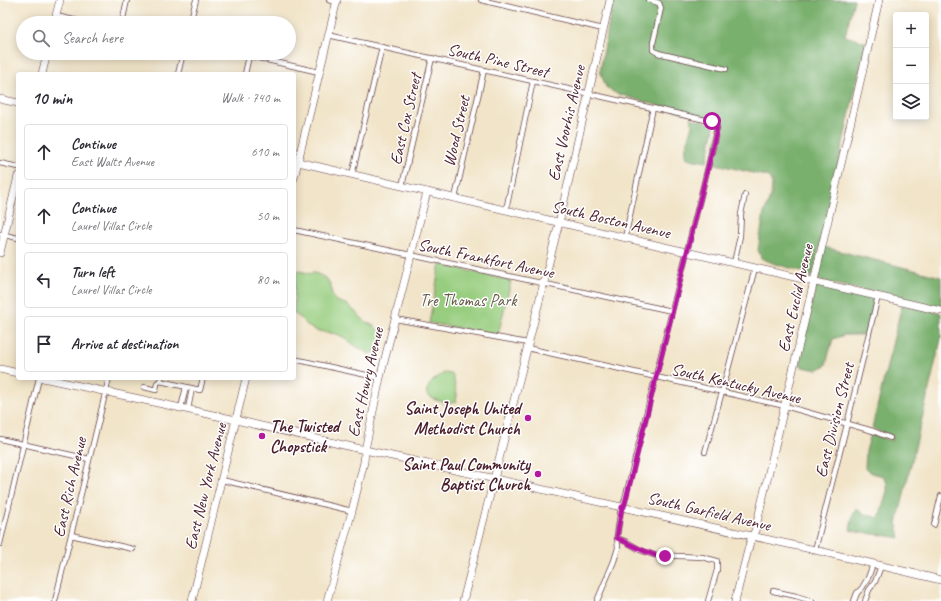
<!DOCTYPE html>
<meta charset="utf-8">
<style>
body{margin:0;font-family:Caveat,sans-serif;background:#f2f2f3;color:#2b2b33}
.controls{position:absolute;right:12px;top:12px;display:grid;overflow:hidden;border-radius:4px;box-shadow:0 2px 10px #0003}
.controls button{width:36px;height:36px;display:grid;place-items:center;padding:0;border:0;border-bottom:1px solid #e1e1e2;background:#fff;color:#2b2b33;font:20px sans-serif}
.stop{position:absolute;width:12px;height:12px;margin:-9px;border:3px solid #b5179e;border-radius:50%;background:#fff}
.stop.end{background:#b5179e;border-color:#fff;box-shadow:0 1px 4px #0008}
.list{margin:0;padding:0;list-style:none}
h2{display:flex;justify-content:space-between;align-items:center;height:52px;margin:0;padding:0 16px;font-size:17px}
h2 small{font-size:13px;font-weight:400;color:#7c7c81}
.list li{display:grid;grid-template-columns:26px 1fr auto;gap:12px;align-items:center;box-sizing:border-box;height:56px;margin:0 8px 8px;padding:0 8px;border:1px solid #e1e1e2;border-radius:4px}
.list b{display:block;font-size:15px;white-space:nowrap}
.list p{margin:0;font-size:13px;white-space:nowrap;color:#7c7c81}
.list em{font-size:13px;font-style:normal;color:#7c7c81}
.icon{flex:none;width:22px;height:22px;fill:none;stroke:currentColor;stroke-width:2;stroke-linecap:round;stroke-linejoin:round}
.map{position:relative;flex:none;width:941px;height:601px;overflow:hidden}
.search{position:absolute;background:#fff;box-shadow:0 2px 10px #0003;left:16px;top:16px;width:280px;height:44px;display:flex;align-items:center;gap:10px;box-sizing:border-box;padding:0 14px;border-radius:22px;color:#7c7c81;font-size:15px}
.panel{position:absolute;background:#fff;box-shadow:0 2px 10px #0003;left:16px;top:72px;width:280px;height:308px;border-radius:4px}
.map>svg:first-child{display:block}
.green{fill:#98cd7f;stroke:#717655}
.forest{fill:#7ab06e;stroke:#62684c}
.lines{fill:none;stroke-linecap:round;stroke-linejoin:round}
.street-casing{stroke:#633d43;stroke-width:6}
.secondary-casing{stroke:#633d43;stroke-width:8}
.primary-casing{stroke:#633d43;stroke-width:8}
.street{stroke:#fff;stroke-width:4.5}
.secondary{stroke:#fff;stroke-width:7}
.primary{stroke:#fff;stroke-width:7}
.route{stroke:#b5179e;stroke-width:5}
.poi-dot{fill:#b5179e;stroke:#fff;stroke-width:1.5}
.labels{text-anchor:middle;stroke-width:3;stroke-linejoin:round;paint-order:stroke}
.street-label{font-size:17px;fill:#4a1f2b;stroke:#fff}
.park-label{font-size:17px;fill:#655c48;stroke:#fff}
.poi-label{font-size:17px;font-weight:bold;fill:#4a1f2b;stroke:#fff;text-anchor:end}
</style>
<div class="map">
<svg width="941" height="601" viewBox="0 0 941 601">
<rect width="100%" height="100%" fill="#fff"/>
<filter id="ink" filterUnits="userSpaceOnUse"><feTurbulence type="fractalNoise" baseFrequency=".025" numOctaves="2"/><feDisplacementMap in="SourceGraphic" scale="8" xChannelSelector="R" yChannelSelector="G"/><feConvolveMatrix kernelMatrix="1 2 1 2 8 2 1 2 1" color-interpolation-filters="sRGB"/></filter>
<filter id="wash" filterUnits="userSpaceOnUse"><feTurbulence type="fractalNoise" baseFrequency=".012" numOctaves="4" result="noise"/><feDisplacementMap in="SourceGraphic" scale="16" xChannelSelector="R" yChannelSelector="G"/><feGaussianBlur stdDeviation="0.9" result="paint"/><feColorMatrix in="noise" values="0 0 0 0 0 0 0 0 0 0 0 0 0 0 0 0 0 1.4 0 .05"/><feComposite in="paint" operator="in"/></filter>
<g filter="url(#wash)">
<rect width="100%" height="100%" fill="#f1e4c8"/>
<g class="green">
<path d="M440,264l71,17 -13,54 -69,-12z"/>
<path d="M295,270l17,4v-2l8,3 7,4 4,7 1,9 5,6 11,4 18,17 8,4 9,9v5l-4,10 -9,4 -13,-7 -12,-9 -8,-4 -20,-3 -8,-4 -9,-9 -6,-5z"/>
<path d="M444,373l8,1 1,2 4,19 -1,7 -10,2c-8,-5 -12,-2 -20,-11 2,-10 10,-15 18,-20z"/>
</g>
<g class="forest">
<path d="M613,0h241l-9,36 21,6 -54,237 -6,-6 -8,-3 -23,-6 -14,-6 -3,-8 6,-37 7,-18 1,-11 -3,-7 -57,-14 7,-35c0,-5 -2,-7 -7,-9l-39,-9 -58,-17 -9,-6 -6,-16z"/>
<path d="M690,118l21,5 3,2v2l-7,35 -18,-3 -4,-3 1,-10 6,-21z"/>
<path d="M824,247l117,30v31l-38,-8v-2l-23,-6 -1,2 -62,-14z"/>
<path d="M816,284l59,14 -9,37h-21l-12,4 -3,10 -4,16 -9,5 -15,-3 -3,-9z"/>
<path d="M902,304l39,9v26l-44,184 3,15 -18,-3 -25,-3 -7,-2 3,-16 3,-5 11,6 12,3 8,-27v-8l-4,-7 -11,-3 -7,-5 1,-17 5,-18 20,8 2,-4 -21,-9z"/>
</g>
</g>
<g filter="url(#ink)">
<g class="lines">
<g class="street-casing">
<g id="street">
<path d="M329,0l7,2"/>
<path d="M481,0l122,29"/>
<path d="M649,0l10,3 2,5 -8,35v7l5,3 68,16"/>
<path d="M56,16l31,7"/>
<path d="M122,23l5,-23"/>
<path d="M190,23l6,-23"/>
<path d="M328,35l382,86 5,2 2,4 -6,28 -88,352"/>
<path d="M236,53l83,19"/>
<path d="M178,74l5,-21"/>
<path d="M245,74l4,-18"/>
<path d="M0,163l18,4"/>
<path d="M352,175l30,-128"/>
<path d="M402,186l30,-128"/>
<path d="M455,198l29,-128"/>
<path d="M506,210l27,-129"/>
<path d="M294,230l378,81"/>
<path d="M0,234l18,4"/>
<path d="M625,238l28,-130"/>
<path d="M734,263l6,-27 1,-22 4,-19"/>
<path d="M395,319l133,24"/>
<path d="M527,348l258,58 88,25 17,7"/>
<path d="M294,359l86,19"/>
<path d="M160,381l40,9 3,-12"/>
<path d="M144,387l12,3 1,-7 3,-2 1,-3"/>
<path d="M181,408l5,-21"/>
<path d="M188,409l4,-20"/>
<path d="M0,439l89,20"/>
<path d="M705,452l17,-60 33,-124"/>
<path d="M222,480l130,31"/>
<path d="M934,525l7,-29"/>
<path d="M71,535l62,14"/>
<path d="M617,538l10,4 13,8 14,5 48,2 15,4v9l-9,31"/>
<path d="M0,544l39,-166"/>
<path d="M815,550l32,-126 31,-128"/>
<path d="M773,591l23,5 16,5"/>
<path d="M55,601l54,-223"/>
<path d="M597,601l17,-40 4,-13 -1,-12 4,-29"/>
<path d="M854,601l3,-8 5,-5 6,-10 5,-14"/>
<path d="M865,601l4,-11 6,-8 6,-16"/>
</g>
</g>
<g class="secondary-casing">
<g id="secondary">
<path d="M54,23l6,-23"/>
<path d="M42,74l5,-21"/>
<path d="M0,99l18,4"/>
<path d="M294,161l647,150"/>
<path d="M0,253l18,-77"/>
<path d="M0,369l18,4"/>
<path d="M43,378l193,42 129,30 450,100 126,30"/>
<path d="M327,601l25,-90 12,-49 1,-12 15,-72 47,-186"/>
<path d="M463,601l96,-378 51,-223"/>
<path d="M735,601l15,-59 5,-11 59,-250 65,-281"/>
</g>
</g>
<g class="primary-casing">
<g id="primary">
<path d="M294,178l43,-178"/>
<path d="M192,601l54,-223"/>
</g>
</g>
<use href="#street" class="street"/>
<use href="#secondary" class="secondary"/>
<use href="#primary" class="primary"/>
</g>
</g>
<g class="lines" filter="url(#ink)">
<path class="route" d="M665,556c-4,0 -9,0 -13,-2 -12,-4 -23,-11 -35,-16v-2l5,-29h2l87,-352 6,-27 -2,-5 -3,-2"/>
</g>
<g class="poi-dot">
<circle cx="528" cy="418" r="4"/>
<circle cx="262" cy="436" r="4"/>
<circle cx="538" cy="474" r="4"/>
</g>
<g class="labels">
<g class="street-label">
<text transform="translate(498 60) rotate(13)" y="6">South Pine Street</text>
<text transform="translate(405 119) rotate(-77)" y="6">East Cox Street</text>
<text transform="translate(566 123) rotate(-77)" y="6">East Voorhis Avenue</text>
<text transform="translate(456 131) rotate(-77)" y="6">Wood Street</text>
<text transform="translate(611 219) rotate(13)" y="6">South Boston Avenue</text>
<text transform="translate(486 258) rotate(12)" y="6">South Frankfort Avenue</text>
<text transform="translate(795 298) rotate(-77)" y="6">East Euclid Avenue</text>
<text transform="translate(365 382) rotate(-77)" y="6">East Howry Avenue</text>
<text transform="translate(736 383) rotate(13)" y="6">South Kentucky Avenue</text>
<text transform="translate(834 420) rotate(-76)" y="6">East Division Street</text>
<text transform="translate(205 486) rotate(-76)" y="6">East New York Avenue</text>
<text transform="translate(69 487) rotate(-77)" y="6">East Rich Avenue</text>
<text transform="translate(709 511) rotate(13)" y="6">South Garfield Avenue</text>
</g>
<g class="park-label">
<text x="468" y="306">Tre Thomas Park</text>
</g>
<g class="poi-label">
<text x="520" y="414">Saint Joseph United<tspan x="520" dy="20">Methodist Church</tspan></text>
<text x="270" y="432" text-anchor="start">The Twisted<tspan x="270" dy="20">Chopstick</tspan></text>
<text x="530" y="470">Saint Paul Community<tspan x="530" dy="20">Baptist Church</tspan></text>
</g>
</g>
</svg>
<div class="controls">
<button>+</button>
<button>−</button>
<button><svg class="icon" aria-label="layers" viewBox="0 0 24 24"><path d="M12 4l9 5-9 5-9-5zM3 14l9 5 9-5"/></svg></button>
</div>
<div class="stop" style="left:712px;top:121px"></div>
<div class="stop end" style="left:665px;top:556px"></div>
<div class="search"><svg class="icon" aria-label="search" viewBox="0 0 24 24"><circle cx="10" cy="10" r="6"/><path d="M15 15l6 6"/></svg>Search here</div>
<section class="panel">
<h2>10 min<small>Walk · 740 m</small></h2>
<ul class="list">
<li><svg class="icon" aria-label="ahead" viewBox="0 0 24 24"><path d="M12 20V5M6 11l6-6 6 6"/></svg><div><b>Continue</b><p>East Walts Avenue</p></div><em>610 m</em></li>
<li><svg class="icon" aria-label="ahead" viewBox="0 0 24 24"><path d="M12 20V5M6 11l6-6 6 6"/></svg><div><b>Continue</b><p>Laurel Villas Circle</p></div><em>50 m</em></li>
<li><svg class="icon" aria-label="left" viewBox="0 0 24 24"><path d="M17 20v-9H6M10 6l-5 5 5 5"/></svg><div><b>Turn left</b><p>Laurel Villas Circle</p></div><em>80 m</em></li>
<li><svg class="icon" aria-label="arrive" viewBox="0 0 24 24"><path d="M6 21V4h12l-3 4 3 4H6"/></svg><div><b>Arrive at destination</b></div></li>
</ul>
</section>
</div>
